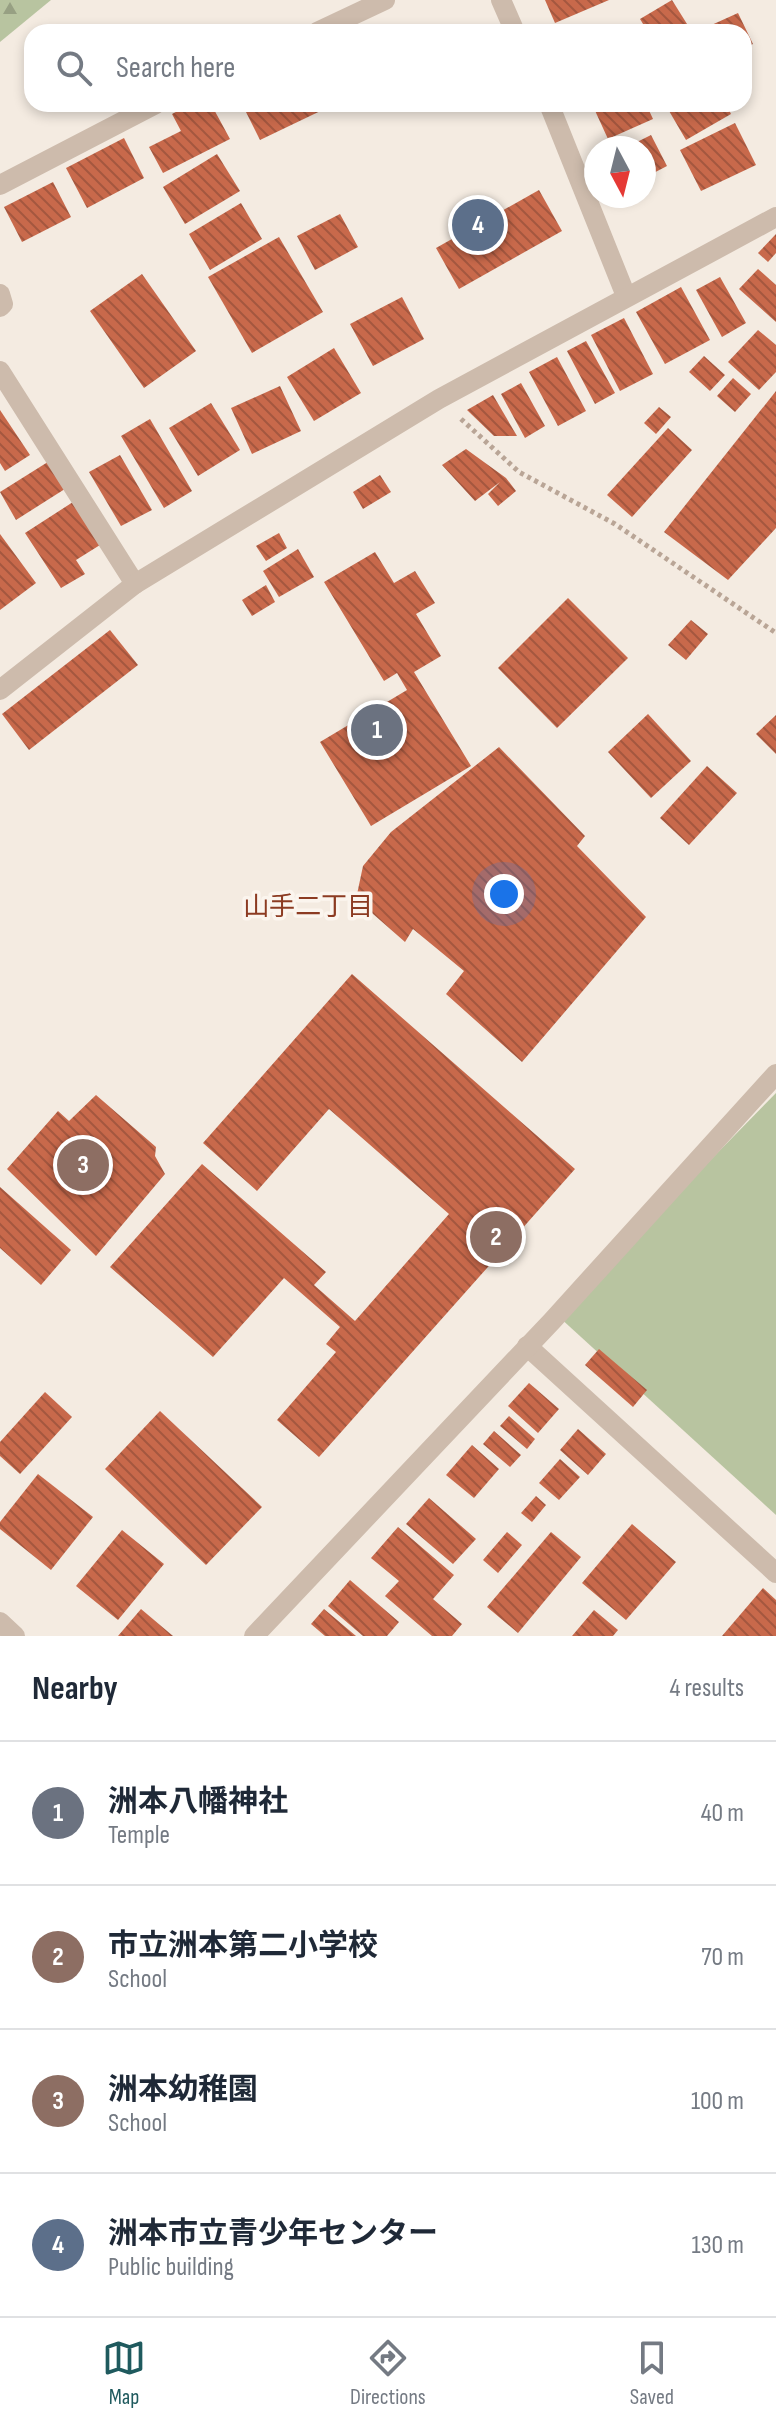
<!DOCTYPE html>
<meta charset="utf-8">
<style>
body{margin:0;font-family:"Sofia Sans Condensed","Noto Sans JP",sans-serif;background:#f2f2f3;color:#1f2937}
.compass{position:absolute;left:584px;top:136px;width:72px;height:72px;border-radius:50%;background:#fff;box-shadow:0 4px 12px #0003;rotate:173deg}
.you{position:absolute;left:504px;top:894px;width:28px;height:28px;margin:-20px;border:6px solid #fff;border-radius:50%;background:#1a73e8;box-shadow:0 0 0 12px #1a73e833}
.badge{display:grid;place-items:center;width:52px;height:52px;border-radius:50%;background:#1f5a5e;color:#fff;font-size:26px;font-weight:700}
.pin{position:absolute;translate:-50% -50%;border:4px solid #fff;box-shadow:0 2px 8px #0006}
.list{margin:0;padding:0;list-style:none}
h2{display:flex;justify-content:space-between;align-items:center;height:104px;margin:0;padding:0 32px;font-size:34px}
h2 small{font-size:26px;font-weight:400;color:#747a83}
.list li{display:grid;grid-template-columns:52px 1fr auto;gap:24px;align-items:center;box-sizing:border-box;height:144px;padding:0 32px;border-top:2px solid #e0e1e3}
.list b{display:block;font-size:30px;white-space:nowrap}
.list p{margin:0;font-size:26px;white-space:nowrap;color:#747a83}
.list em{font-size:26px;font-style:normal;color:#747a83}
.icon{flex:none;width:44px;height:44px;fill:none;stroke:currentColor;stroke-width:2;stroke-linecap:round;stroke-linejoin:round}
.map{position:relative;flex:none;width:776px;height:1636px;overflow:hidden}
.search{position:absolute;background:#fff;box-shadow:0 4px 12px #0003;left:24px;right:24px;top:24px;height:88px;display:flex;align-items:center;gap:20px;box-sizing:border-box;padding:0 28px;border-radius:24px;color:#747a83;font-size:30px}
.sheet{height:680px;background:#fff}
nav{display:flex;justify-content:space-around;align-items:center;box-sizing:border-box;height:112px;border-top:2px solid #e0e1e3;background:#fff;font-size:22px;color:#747a83}
nav a{display:grid;justify-items:center;gap:4px}
nav .on{color:#1f5a5e}
.map>svg:first-child{display:block}
.forest{fill:url(#forest-firs)}
.pitch{fill:#b8c4a0}
.building{fill:url(#building-back-hatch)}
.lines{fill:none;stroke-linecap:round;stroke-linejoin:round}
.path{stroke:#b9a596;stroke-width:5;stroke-dasharray:4 4;stroke-linecap:butt}
.minor{stroke:#cdbbac;stroke-width:20}
.tertiary{stroke:#cdbbac;stroke-width:20}
.labels{text-anchor:middle;stroke-width:7;stroke-linejoin:round;paint-order:stroke}
.neighbourhood-label{font-size:26px;fill:#8c3b22;stroke:#fbf5ee}
</style>
<div class="map">
<svg width="776" height="1636" viewBox="0 0 776 1636">
<defs>
<pattern id="forest-firs" width="22" height="20" patternUnits="userSpaceOnUse" patternTransform="scale(2)"><rect width="22" height="20" fill="#b8c4a0"/><path d="M5 1l3.5 6h-7zM16 11l3.5 6h-7z" fill="#97a083"/></pattern>
<pattern id="building-back-hatch" width="6" height="6" patternUnits="userSpaceOnUse" patternTransform="scale(2)"><rect width="6" height="6" fill="#c8694b"/><path d="M-1 5l2 2M0 0l6 6M5-1l2 2" fill="none" stroke="#a4573f"/></pattern>
</defs>
<rect width="100%" height="100%" fill="#f4ebe1"/>
<path class="forest" d="M0,0h51l-51,42z"/>
<path class="pitch" d="M776,1093v422l-218,-199z"/>
<g class="building">
<path d="M545,0h64l-54,23z"/>
<path d="M672,0l20,32h-44l-8,-13z"/>
<path d="M738,13l15,31 -9,4v-16h-35l-2,-5z"/>
<path d="M191,104h20l19,35 -67,34 -14,-26 32,-16 -9,-17z"/>
<path d="M242,104h93l-75,36z"/>
<path d="M592,104h54l7,15 -45,20z"/>
<path d="M665,104h61l5,10 -45,26z"/>
<path d="M735,123l21,42 -55,26 -21,-41z"/>
<path d="M651,135l16,31 -23,12v-30h-19z"/>
<path d="M124,138l20,40 -57,30 -21,-40z"/>
<path d="M217,154l23,37 -55,33 -22,-37z"/>
<path d="M53,182l18,35 -49,25 -18,-35z"/>
<path d="M539,190l23,41 -103,58 -23,-41z"/>
<path d="M241,203l21,36 -52,31 -21,-36z"/>
<path d="M340,214l18,33 -43,23 -18,-34z"/>
<path d="M776,234v19l-8,9 -10,-9z"/>
<path d="M279,237l44,75 -71,41 -44,-76z"/>
<path d="M758,269l18,16v37l-37,-33z"/>
<path d="M142,274l54,77 -52,37 -54,-77z"/>
<path d="M720,277l26,46 -24,14 -26,-47z"/>
<path d="M681,287l29,53 -45,24 -29,-52z"/>
<path d="M402,297l22,42 -51,27 -23,-42z"/>
<path d="M624,318l29,56 -33,17 -29,-56z"/>
<path d="M758,330l18,15v27l-17,18 -31,-28z"/>
<path d="M586,341l29,52 -20,11 -28,-53z"/>
<path d="M334,348l27,45 -47,28 -27,-44z"/>
<path d="M704,356l21,19 -15,16 -21,-19z"/>
<path d="M557,357l29,54 -28,15 -29,-54z"/>
<path d="M733,378l18,16 -16,18 -18,-16z"/>
<path d="M521,383l24,43 -20,12 -24,-44z"/>
<path d="M280,386l21,45 -49,23 -21,-46z"/>
<path d="M776,391v137l-48,52 -64,-48z"/>
<path d="M493,395l24,41h-23l-27,-26z"/>
<path d="M211,403l29,47 -42,26 -29,-48z"/>
<path d="M659,407l12,10 -15,17 -12,-11z"/>
<path d="M0,410l30,45 -25,16 -5,-8z"/>
<path d="M150,419l42,72 -28,17 -43,-72z"/>
<path d="M668,428l24,22 -60,67 -25,-22z"/>
<path d="M466,449l40,29 10,13 -18,15 -10,-12 12,-12 -25,19 -33,-36z"/>
<path d="M120,455l32,55 -31,16 -32,-54z"/>
<path d="M51,460l17,27 -52,33 -16,-28z"/>
<path d="M380,475l11,17 -28,17 -10,-17z"/>
<path d="M73,502l27,43 -24,15 9,14 -24,14 -36,-55z"/>
<path d="M279,533l8,15 -21,13 -10,-15z"/>
<path d="M0,534l36,49 -36,27z"/>
<path d="M298,549l16,28 -35,20 -16,-26z"/>
<path d="M375,552l19,31 21,-12 20,32 -19,11 25,42 -27,16 57,94 -100,60 -51,-84 87,-52 -10,-17 -13,8 -60,-99z"/>
<path d="M266,585l9,17 -23,14 -10,-16z"/>
<path d="M568,598l60,60 -71,70 -59,-60z"/>
<path d="M691,620l17,14 -22,26 -18,-15z"/>
<path d="M110,630l28,35 -109,85 -27,-36z"/>
<path d="M648,714l43,47 -40,37 -43,-46z"/>
<path d="M776,715v39l-20,-20z"/>
<path d="M499,747l86,89 -8,10 69,71 -124,145 -76,-68 18,-23 -51,-42 -8,13 -49,-43 7,-33 28,-34z"/>
<path d="M707,766l30,27 -48,52 -29,-27z"/>
<path d="M352,974l223,195 -256,288 -42,-37 59,-68 -10,-8 14,-17 -56,-49 -71,79 -103,-90 92,-103 124,108 -12,13 41,36 94,-107 -120,-105 -72,82 -54,-48z"/>
<path d="M96,1095l60,52 -1,9 10,18 -69,82 -89,-87 51,-58 11,10z"/>
<path d="M0,1187l71,63 -30,35 -41,-37z"/>
<path d="M599,1349l48,41 -14,17 -48,-42z"/>
<path d="M529,1383l30,26 -21,24 -30,-27z"/>
<path d="M45,1392l27,25 -52,57 -20,-18v-14z"/>
<path d="M160,1411l102,96 -56,58 -101,-96z"/>
<path d="M509,1416l26,23 -8,10 -27,-23z"/>
<path d="M578,1429l28,25 -18,21 -28,-25z"/>
<path d="M494,1431l27,24 -11,12 -27,-23z"/>
<path d="M472,1445l27,24 -25,29 -28,-23z"/>
<path d="M560,1459l20,18 -21,23 -20,-17z"/>
<path d="M38,1474l55,43 -42,53 -51,-41v-7z"/>
<path d="M536,1496l10,9 -14,17 -11,-9z"/>
<path d="M429,1498l47,41 -23,25 -47,-40z"/>
<path d="M632,1524l44,38 -50,58 -44,-37z"/>
<path d="M398,1527l56,48 -21,24 29,25 -10,12h-20l-47,-40 14,-15 -28,-23z"/>
<path d="M122,1530l42,34 -46,56 -42,-34z"/>
<path d="M507,1532l15,13 -24,28 -15,-13z"/>
<path d="M551,1532l30,25 -63,76 -31,-26z"/>
<path d="M350,1580l49,42 -12,14h-24l-35,-30z"/>
<path d="M763,1588l13,12v36h-54z"/>
<path d="M141,1609l32,27h-55z"/>
<path d="M324,1609l32,27h-31l-14,-12z"/>
<path d="M594,1610l24,20 -5,6h-41z"/>
</g>
<g class="lines">
<path class="path" d="M461,419l58,53 96,52 161,109"/>
<g class="minor">
<path d="M501,0l14,32"/>
<path d="M317,32l68,-32"/>
<path d="M549,104l77,192"/>
<path d="M0,185l156,-81"/>
<path d="M0,294l3,10 -3,3"/>
<path d="M0,371l135,213"/>
<path d="M0,690l135,-106 304,-185 337,-182"/>
<path d="M527,1346l249,227"/>
<path d="M254,1636l298,-315 224,-247"/>
</g>
<path class="tertiary" d="M0,1622l15,14"/>
</g>
<g class="labels">
<g class="neighbourhood-label">
<text x="308" y="915">山手二丁目</text>
</g>
</g>
</svg>
<svg class="compass" viewBox="-18 -18 36 36"><path d="M0-13l5 13h-10z" fill="#e53935"/><path d="M0 13l5-13h-10z" fill="#747a83"/></svg>
<div class="you"></div>
<div class="pin badge" style="left:377px;top:730px;background:#6b7280">1</div>
<div class="pin badge" style="left:496px;top:1237px;background:#8d6e63">2</div>
<div class="pin badge" style="left:83px;top:1165px;background:#8d6e63">3</div>
<div class="pin badge" style="left:478px;top:225px;background:#5c6f8a">4</div>
<div class="search"><svg class="icon" aria-label="search" viewBox="0 0 24 24"><circle cx="10" cy="10" r="6"/><path d="M15 15l6 6"/></svg>Search here</div>
</div>
<section class="sheet">
<h2>Nearby<small>4 results</small></h2>
<ul class="list">
<li><span class="badge" style="background:#6b7280">1</span><div><b>洲本八幡神社</b><p>Temple</p></div><em>40 m</em></li>
<li><span class="badge" style="background:#8d6e63">2</span><div><b>市立洲本第二小学校</b><p>School</p></div><em>70 m</em></li>
<li><span class="badge" style="background:#8d6e63">3</span><div><b>洲本幼稚園</b><p>School</p></div><em>100 m</em></li>
<li><span class="badge" style="background:#5c6f8a">4</span><div><b>洲本市立青少年センター</b><p>Public building</p></div><em>130 m</em></li>
</ul>
</section>
<nav>
<a class="on"><svg class="icon" aria-label="map" viewBox="0 0 24 24"><path d="M3 6l6-2 6 2 6-2v14l-6 2-6-2-6 2zM9 4v14M15 6v14"/></svg>Map</a>
<a><svg class="icon" aria-label="directions" viewBox="0 0 24 24"><path d="M12 3l9 9-9 9-9-9zM9 14v-3h6M13 9l2 2-2 2"/></svg>Directions</a>
<a><svg class="icon" aria-label="saved" viewBox="0 0 24 24"><path d="M7 4h10v16l-5-4-5 4z"/></svg>Saved</a>
</nav>
